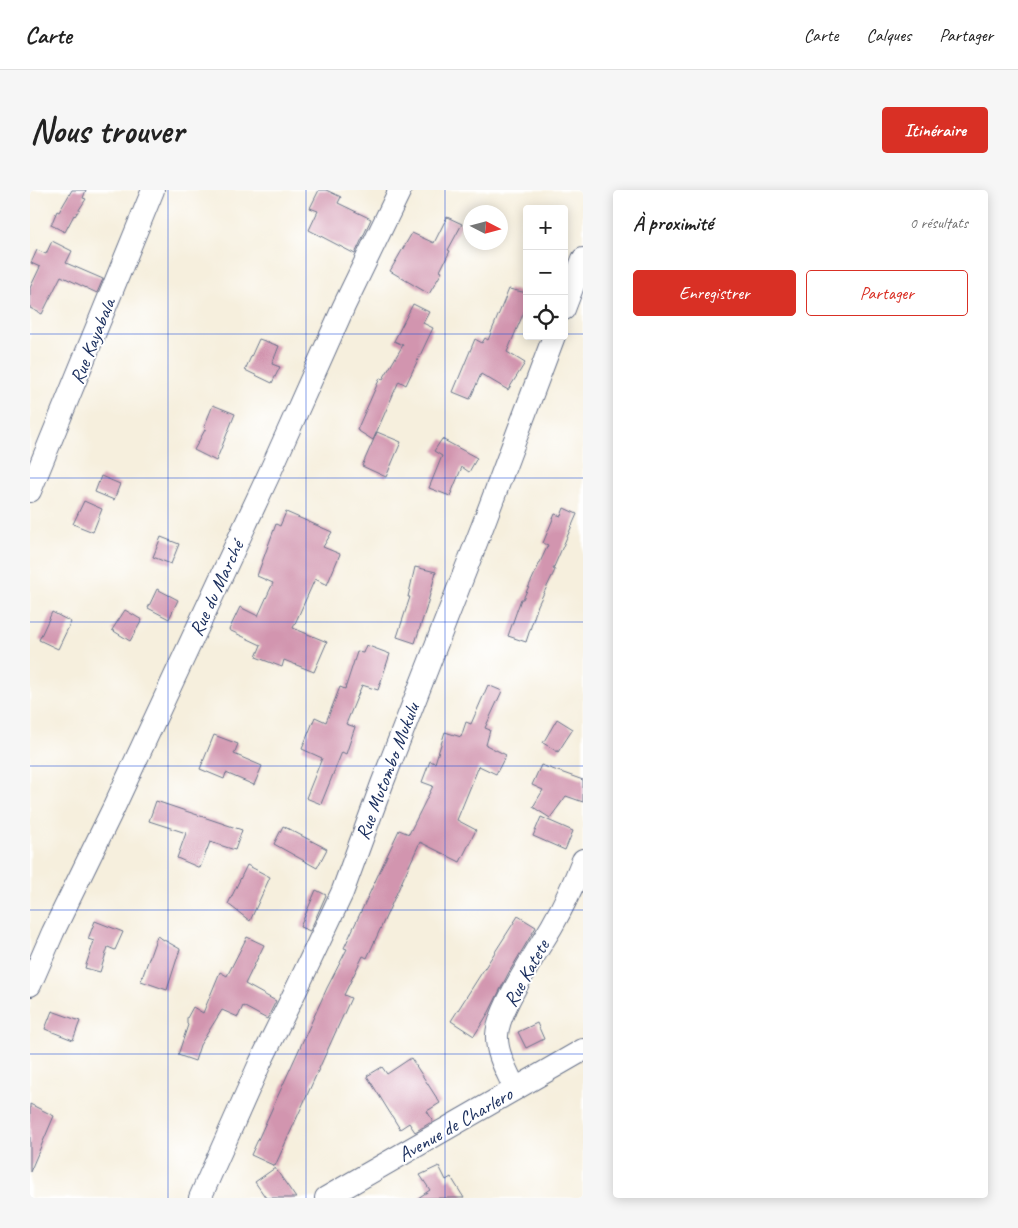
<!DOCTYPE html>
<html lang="fr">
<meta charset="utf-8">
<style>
body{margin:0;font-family:Caveat,sans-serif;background:#f6f6f6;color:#222}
.controls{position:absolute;right:15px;top:15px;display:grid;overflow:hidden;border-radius:5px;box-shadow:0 2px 12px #0003}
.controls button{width:45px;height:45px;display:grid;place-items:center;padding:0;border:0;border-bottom:1px solid #e0e0e0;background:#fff;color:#222;font:25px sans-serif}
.compass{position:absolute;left:433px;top:15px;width:45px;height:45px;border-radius:50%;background:#fff;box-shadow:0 2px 12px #0003;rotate:96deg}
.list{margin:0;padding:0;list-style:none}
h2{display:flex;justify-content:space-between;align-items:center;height:65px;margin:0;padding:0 20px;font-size:21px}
h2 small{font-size:16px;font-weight:400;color:#767676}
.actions{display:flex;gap:10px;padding:15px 20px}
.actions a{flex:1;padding:11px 0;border:1px solid #d93025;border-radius:5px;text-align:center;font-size:18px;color:#d93025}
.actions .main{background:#d93025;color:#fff}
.icon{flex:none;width:28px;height:28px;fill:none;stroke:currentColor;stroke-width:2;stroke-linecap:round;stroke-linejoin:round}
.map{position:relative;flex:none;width:553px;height:1008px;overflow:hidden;border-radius:5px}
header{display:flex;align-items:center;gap:30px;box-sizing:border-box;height:70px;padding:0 25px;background:#fff;border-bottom:1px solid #e0e0e0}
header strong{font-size:24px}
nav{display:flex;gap:28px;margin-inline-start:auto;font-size:18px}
.intro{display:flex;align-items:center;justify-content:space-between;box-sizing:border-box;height:120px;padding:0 30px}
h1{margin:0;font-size:35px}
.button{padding:12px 22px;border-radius:5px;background:#d93025;color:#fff;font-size:18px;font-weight:700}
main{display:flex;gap:30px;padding:0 30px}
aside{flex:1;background:#fff;border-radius:5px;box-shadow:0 2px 12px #0003}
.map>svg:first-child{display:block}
.building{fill:#d295af}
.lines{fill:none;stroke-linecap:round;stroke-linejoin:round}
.street-casing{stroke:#68728a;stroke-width:24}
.street{stroke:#fff;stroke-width:22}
.grid{fill:none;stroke:#1d4ed8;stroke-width:1;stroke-opacity:0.55}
.labels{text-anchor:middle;stroke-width:4;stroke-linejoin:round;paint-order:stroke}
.street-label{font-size:20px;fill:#1b2f5e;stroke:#fff}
</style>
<header>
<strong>Carte</strong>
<nav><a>Carte</a><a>Calques</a><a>Partager</a></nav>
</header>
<div class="intro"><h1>Nous trouver</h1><a class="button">Itinéraire</a></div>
<main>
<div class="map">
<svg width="553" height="1008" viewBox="0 0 553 1008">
<rect width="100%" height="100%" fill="#fff"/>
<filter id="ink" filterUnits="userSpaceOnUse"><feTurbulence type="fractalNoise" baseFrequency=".02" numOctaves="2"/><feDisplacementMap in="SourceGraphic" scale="10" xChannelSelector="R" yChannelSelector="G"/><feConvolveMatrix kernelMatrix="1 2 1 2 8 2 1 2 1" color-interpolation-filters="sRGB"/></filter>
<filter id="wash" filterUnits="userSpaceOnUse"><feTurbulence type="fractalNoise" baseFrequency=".0096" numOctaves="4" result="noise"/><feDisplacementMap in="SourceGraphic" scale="20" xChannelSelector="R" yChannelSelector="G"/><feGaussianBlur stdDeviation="1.12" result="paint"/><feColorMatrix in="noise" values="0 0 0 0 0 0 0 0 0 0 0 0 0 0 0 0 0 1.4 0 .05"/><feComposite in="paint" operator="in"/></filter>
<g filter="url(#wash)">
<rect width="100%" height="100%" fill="#f6efdd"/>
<g id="blocks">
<g class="building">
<path d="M42,0h14l-3,8 3,1 -11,17 -1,-1 -9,17 -14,-7 6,-14 2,1z"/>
<path d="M289,0h7l15,7 -3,6 33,16 -16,35 -46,-24 9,-19 -8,-3z"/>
<path d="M417,27l15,7 -14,26 2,1 -10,20 2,1 -13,22 -39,-23 22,-38 22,10z"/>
<path d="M22,51l20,10 -6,12 37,16 -6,14 -36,-17 -19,38 -12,-6v-20l10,-21 -9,-4 6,-13 9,4z"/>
<path d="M479,99l18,4v12l-20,47 18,11 -17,27 -27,-16 -11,25 -17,-7 22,-53 7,4 3,-5 3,2z"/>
<path d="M383,114l16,8 -6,11 10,5 -27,57 -7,-4 -26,59 -16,-10 23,-52 3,1 20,-34 -9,-4z"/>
<path d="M229,149l20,7 -7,18 8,3 -8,16 -27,-13z"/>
<path d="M183,215l22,9 -19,47 -22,-11 12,-22 -2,-1z"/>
<path d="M347,242l24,10 -15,35 -24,-11z"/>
<path d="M412,249l35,19 -8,14 -7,-5 -12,29 -21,-8 13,-32 -8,-5z"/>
<path d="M71,286l19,8 -6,16 -19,-8z"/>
<path d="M54,311l18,8 -9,23 -20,-8z"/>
<path d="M534,318l13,6 -24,55 2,1 -17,35 -12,37 -18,-6 13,-37h2l25,-54 -5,-2 12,-29 6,2z"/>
<path d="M256,322l46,20 -9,15 17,7 -13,31 -12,-6 -22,49 34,14 -13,30 -30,-12 -2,7 -26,-10 5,-12 -32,-15 11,-23 18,9 15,-33 -16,-7 19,-52 4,2z"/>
<path d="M131,347l18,7 -8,20 -18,-7z"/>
<path d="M385,377l21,5 -10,37 -11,34 -18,-6 13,-40h-2z"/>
<path d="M127,399l21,11 -9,19 -21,-11z"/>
<path d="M95,420l17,10 -12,21 -18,-11z"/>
<path d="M22,422l19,10 -13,27 -19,-9z"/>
<path d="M336,455l24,9 -12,36 -16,-5 -16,39 9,3 -9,27 -4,-2 -21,52 -15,-6 16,-40 -20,-9 13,-32 11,5 14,-35 5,2 12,-37 6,1z"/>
<path d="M458,495l14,6 -17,37 5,2 -4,15 20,10 -10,19 -17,-8 -22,54 19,10 -16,32 -40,-20 -53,116 -4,-2 -19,39 7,3 -76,168 -24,-11 76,-167 20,-39 -3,-1 55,-118 10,4 24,-48 -11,-4 8,-21 5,2 10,-31 16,5 5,-15 5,2z"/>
<path d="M527,529l16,10 -15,23 -15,-9z"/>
<path d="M184,545l24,9 -4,10 28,12 -8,19 -28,-12 -2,6 -24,-10z"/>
<path d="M511,575l42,15v22l-17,-6 -16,22 -17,-11 10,-17 -11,-5z"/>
<path d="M126,611l86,29 -7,20 -25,-8 -10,26 -23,-10 9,-25 -37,-12z"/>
<path d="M511,627l32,14 -8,19 -32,-14z"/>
<path d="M253,636l44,23 -10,19 -43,-24z"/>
<path d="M217,675l23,12 -20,44 -22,-17z"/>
<path d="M286,700l10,5 -16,36 -10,-4z"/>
<path d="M488,726l18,11 -28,47 -19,38 -15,24 -23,-15z"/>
<path d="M65,731l28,11 -8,18 -7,-3 -8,25 -15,-4 9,-27 -6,-2z"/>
<path d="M127,746l23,13 -13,41 -26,-9z"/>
<path d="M217,747l17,8 -19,39 31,17 -9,18 -24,-13 -5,11 -16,-7 -22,35 -5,16 -17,-6 10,-30 -1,-1v-6l6,-11 10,6 17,-41 7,4z"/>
<path d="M22,821l28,10 -7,19 -28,-11z"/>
<path d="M507,833l7,16 -18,9 -8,-16z"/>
<path d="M381,868l29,45 -13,8 6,10 -18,11 -6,-9 -9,6 -33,-53 15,-9 5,7z"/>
<path d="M0,914l24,12 -24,56z"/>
<path d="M409,976l7,14 5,-3 13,21h-46l12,-8 -10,-15z"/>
<path d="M245,978l21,30h-30l-11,-16z"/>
</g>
</g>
</g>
<g filter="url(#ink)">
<use href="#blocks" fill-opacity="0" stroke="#68728a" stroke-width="1"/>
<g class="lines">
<g class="street-casing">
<g id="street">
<path d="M534,119l19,-50"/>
<path d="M0,301l123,-301"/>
<path d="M0,795l23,-53 61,-125 156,-335 74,-166 56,-116"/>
<path d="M485,899c-7,-16 -19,-35 -18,-54 1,-26 41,-85 55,-109 12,-21 22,-43 31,-66"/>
<path d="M170,1008l60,-135 38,-77 44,-93 40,-109 101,-259 71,-189"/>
<path d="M296,1008l257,-148"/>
</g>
</g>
<use href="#street" class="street"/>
</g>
</g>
<path class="grid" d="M138,0v1008M276,0v1008M415,0v1008M0,144h497M534,144h19M0,288h553M0,432h553M0,576h553M0,720h553M0,864h553"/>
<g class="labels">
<g class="street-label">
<text transform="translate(62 151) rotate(-68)" y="7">Rue Kayabala</text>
<text transform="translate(186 398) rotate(-65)" y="7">Rue du Marché</text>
<text transform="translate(357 581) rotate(-69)" y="7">Rue Mutombo Mukulu</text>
<text transform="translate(496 783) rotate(-61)" y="7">Rue Katete</text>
<text transform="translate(425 934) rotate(-30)" y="7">Avenue de Charlero</text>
</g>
</g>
</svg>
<div class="controls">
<button>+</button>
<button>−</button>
<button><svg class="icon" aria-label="locate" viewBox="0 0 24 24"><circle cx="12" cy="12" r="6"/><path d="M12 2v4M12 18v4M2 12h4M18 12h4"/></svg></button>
</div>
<svg class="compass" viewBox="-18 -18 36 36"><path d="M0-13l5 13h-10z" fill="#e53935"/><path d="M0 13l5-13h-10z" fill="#767676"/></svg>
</div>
<aside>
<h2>À proximité<small>0 résultats</small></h2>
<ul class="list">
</ul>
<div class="actions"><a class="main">Enregistrer</a><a>Partager</a></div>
</aside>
</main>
